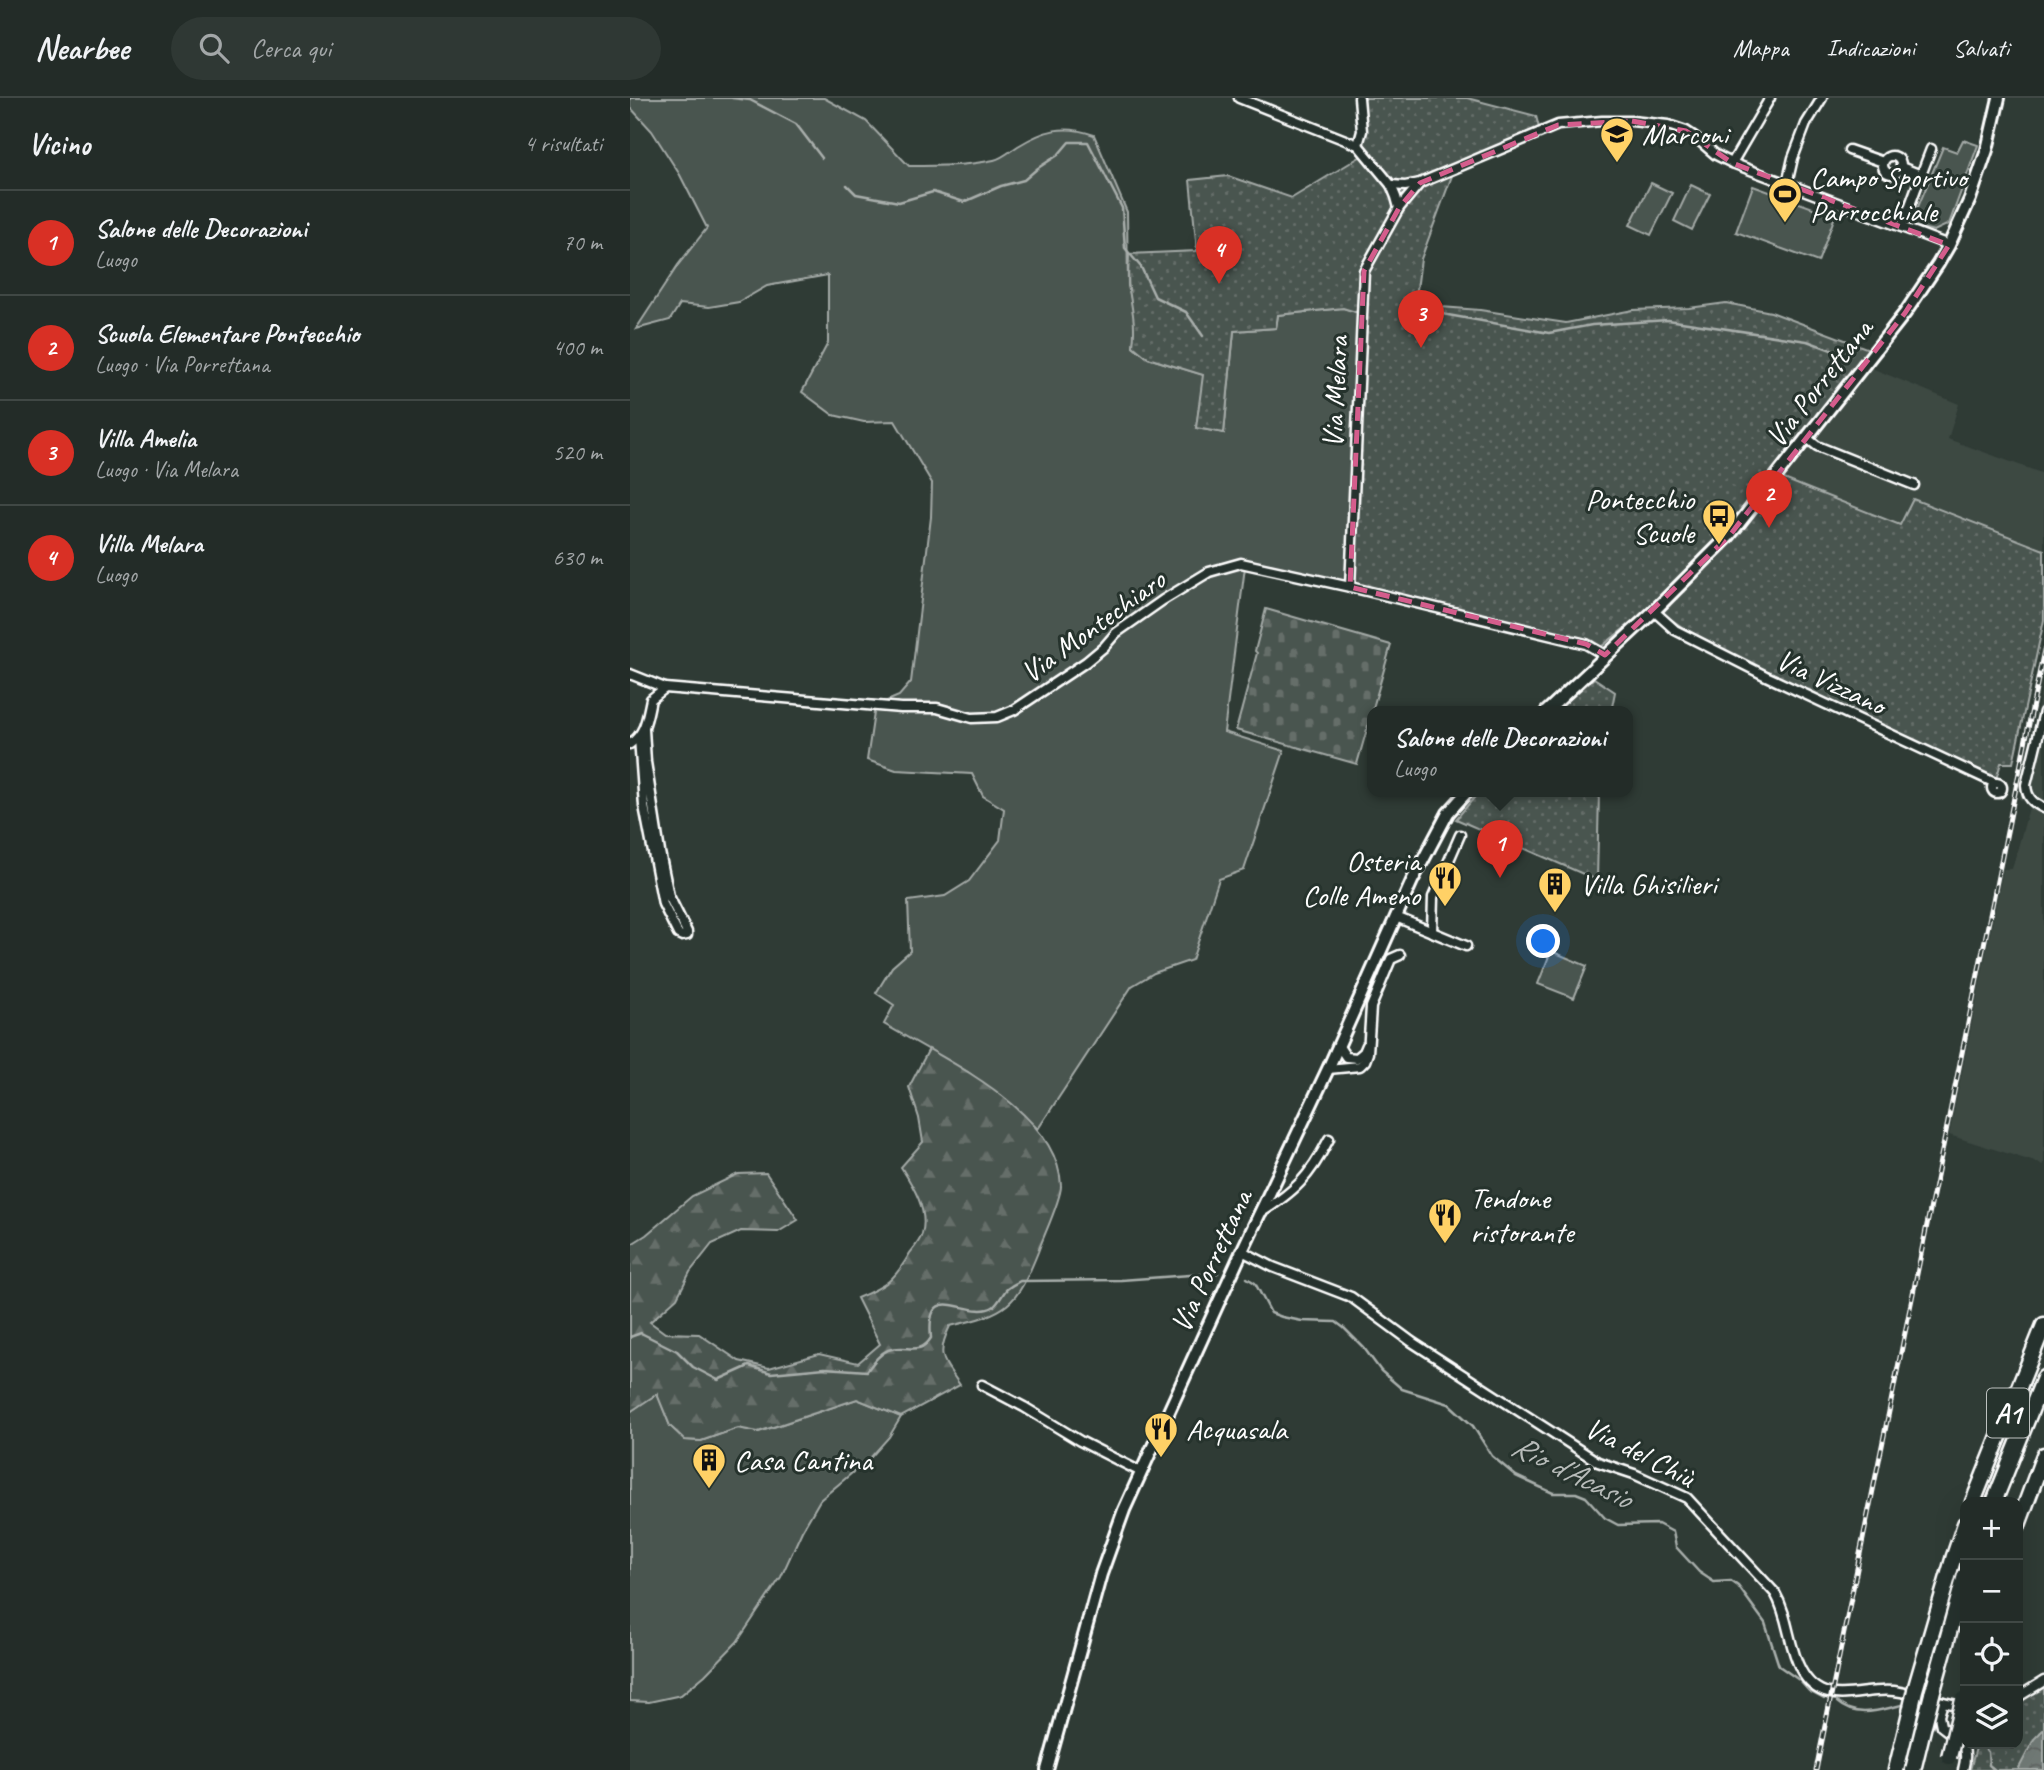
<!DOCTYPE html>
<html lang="it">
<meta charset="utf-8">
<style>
body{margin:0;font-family:Caveat,sans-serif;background:#2f3834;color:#f1f3f6}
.controls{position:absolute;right:21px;bottom:21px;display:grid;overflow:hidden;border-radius:14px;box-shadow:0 7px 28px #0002}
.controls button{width:63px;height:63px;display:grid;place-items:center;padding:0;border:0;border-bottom:2px solid #404845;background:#232c28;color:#f1f3f6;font:35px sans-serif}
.you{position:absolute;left:914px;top:844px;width:24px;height:24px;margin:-18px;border:5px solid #fff;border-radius:50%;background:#1a73e8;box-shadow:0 0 0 10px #1a73e833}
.badge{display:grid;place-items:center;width:46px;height:46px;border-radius:50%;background:#d93025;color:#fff;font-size:23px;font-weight:700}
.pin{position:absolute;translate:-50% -58px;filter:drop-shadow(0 2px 4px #0008)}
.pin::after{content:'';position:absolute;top:37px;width:24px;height:21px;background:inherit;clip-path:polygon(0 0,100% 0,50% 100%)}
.popup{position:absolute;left:737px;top:608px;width:266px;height:91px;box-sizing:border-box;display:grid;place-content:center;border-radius:14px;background:#232c28;filter:drop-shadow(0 2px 5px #0005);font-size:23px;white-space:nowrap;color:#a3a7a8}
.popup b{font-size:26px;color:#f1f3f6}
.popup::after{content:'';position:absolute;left:50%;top:100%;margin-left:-14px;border:14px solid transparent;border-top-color:#232c28}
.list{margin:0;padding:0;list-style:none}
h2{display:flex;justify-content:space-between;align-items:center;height:91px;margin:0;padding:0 28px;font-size:30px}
h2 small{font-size:23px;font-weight:400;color:#a3a7a8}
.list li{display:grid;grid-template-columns:46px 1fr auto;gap:21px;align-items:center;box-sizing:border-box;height:105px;padding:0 28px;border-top:2px solid #404845}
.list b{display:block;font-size:26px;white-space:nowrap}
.list p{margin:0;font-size:23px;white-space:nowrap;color:#a3a7a8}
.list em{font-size:23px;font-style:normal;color:#a3a7a8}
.icon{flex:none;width:38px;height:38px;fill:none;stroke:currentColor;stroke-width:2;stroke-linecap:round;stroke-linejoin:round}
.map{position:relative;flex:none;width:1414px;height:1672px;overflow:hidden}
header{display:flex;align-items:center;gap:42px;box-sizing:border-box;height:98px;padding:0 35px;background:#232c28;border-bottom:2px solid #404845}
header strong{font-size:33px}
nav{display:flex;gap:38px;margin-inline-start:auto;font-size:24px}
.search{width:490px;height:63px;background:#2f3834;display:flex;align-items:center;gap:18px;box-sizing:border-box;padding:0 24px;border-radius:38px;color:#a3a7a8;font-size:26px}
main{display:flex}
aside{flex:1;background:#232c28}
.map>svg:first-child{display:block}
.built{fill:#3c4842}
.grass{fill:#4a544f;stroke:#a4aaa7;stroke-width:2}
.forest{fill:url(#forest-firs);stroke:#a4aaa7;stroke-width:2}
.cemetery{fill:url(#cemetery-stones);stroke:#a4aaa7;stroke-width:2}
.park{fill:url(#park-dots);stroke:#a4aaa7;stroke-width:2}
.water{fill:url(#water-waves);stroke:#a9afac;stroke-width:2}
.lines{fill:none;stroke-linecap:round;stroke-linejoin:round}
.stream{stroke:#a9afac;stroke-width:2.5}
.street-casing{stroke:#fff;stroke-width:13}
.secondary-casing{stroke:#fff;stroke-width:16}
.highway-casing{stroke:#fff;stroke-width:19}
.street{stroke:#26332d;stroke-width:8}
.secondary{stroke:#26332d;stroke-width:10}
.highway{stroke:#26332d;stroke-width:14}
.rail-casing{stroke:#fff;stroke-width:5}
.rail{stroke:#26332d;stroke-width:2.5;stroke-dasharray:8;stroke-linecap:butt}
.highway-bridge-casing{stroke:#fff;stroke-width:19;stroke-linecap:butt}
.highway-bridge{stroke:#26332d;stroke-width:14}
.marked{fill:none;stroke:#d45d8c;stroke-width:5;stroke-dasharray:14 9;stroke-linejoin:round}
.labels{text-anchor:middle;stroke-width:6;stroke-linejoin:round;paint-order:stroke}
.shield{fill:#26332d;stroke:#bec2c0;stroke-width:2}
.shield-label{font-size:28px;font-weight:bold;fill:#fff}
.poi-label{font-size:30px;fill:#fff;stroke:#26332d;text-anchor:start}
.street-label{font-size:30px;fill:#fff;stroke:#26332d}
.water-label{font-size:32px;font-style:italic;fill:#b8bcba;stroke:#26332d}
</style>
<header>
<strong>Nearbee</strong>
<div class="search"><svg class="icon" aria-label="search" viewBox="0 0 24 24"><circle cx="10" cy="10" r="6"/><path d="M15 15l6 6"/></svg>Cerca qui</div>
<nav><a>Mappa</a><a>Indicazioni</a><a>Salvati</a></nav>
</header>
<main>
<aside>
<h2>Vicino<small>4 risultati</small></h2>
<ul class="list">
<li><span class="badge">1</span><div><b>Salone delle Decorazioni</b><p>Luogo</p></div><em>70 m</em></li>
<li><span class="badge">2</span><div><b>Scuola Elementare Pontecchio</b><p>Luogo · Via Porrettana</p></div><em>400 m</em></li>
<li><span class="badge">3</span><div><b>Villa Amelia</b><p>Luogo · Via Melara</p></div><em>520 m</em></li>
<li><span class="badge">4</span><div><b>Villa Melara</b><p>Luogo</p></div><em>630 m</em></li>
</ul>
</aside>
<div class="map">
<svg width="1414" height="1672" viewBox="0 0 1414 1672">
<defs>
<pattern id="forest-firs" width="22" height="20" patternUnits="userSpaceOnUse" patternTransform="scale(1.75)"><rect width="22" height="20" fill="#4a544f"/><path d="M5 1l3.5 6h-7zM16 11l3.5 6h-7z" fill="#656e69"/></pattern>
<pattern id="cemetery-stones" width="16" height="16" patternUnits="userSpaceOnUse" patternTransform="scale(1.75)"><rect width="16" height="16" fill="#4a544f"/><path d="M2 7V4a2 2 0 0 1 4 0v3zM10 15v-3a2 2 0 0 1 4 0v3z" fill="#656e69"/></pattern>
<pattern id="park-dots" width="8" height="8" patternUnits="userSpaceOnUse" patternTransform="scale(1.75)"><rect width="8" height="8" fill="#4a544f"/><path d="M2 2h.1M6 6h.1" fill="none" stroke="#656e69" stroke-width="1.8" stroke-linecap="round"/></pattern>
<pattern id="water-waves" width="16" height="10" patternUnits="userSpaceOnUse" patternTransform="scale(1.75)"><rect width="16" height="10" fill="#707975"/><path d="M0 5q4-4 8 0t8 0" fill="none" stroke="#5e6260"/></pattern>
</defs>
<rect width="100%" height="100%" fill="#2f3b35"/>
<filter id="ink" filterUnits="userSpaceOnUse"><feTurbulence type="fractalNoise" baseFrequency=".0143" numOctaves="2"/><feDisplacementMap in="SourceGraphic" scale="14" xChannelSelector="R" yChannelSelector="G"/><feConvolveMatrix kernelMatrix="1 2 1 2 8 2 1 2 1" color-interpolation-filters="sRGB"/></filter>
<g filter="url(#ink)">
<g class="built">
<path d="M1239,269l90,37 -11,35 96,35v76l-130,-51 -14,26 -121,-48z"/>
<path d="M1414,580v487l-95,-30 54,-266h9l18,-65 -11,-5z"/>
</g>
<g class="grass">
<path d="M0,0h194l42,23 43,45c29,0 57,0 85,-6 9,-2 16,-9 24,-14 26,-16 46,-22 76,-11l33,77 1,74 6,24 1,23 -2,13 15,12 56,17 -8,53 28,5 10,-102 42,-3 2,-13 65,-7 16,5 -4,271 -109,-25 -22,173 60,19 -40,119 -25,9 -27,81 -38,13 -22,13 -94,143 -30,-27 -40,-30 -84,-48 10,-19 -18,-12 16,-26 18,-16 -2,-50 37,-5 24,-15 31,-41 4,-31 -21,-13 -11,-22 -76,-4 -29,-10 8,-54 24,-10 12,-14 20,-165 1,-34 -37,-62 -31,1 -31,-7 -31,-23 26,-49v-68l-61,11 -28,16 -30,5 -29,-3 -10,16 -34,9 42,-64 29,-37 -27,-53 -28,-44 -22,-24z"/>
<path d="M1333,42l15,5 -29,79 -15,7 -21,-5 -1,-5 31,-74 14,5z"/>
<path d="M1021,85l21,10 -21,42 -21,-10z"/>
<path d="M1061,87l19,9 -18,36 -18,-9z"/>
<path d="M1123,88l82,30 -17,46 -82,-30z"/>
<path d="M921,853l36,15 -13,32 -36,-14z"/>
<path d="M27,1295l13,33 15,14 16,1 37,-13 21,4 98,-33 44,18 -12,20 -18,20 -51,43 -18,31 -21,46 -44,65 -32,33 -24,20 -32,7 -19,-1v-289z"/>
</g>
<path class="forest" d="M299,951c49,28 130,74 132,137 0,14 -18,51 -23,66 -22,55 -31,61 -88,74 -14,29 -8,33 10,59l-59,32 -44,-18 -99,33 -20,-4 -37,13 -16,-1 -15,-14 -13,-32 -27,18v-167l16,-10 46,-39 46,-22 28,-1 32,47 -20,12 -37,-1 -29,13 -22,28 -13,26 -27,24 15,11 34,1 40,27 30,7 50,-14 39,9 22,-19 -23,-46c29,-12 37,-17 53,-45 4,-5 10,-12 12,-19 7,-23 -9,-48 -21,-67l22,-25 -4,-24 -10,-31z"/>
<path class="cemetery" d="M636,511l125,36 -34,119 -121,-34 21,-77 -2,-2z"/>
<g class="park">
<path d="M730,0h107l69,18 4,16 -84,33 -35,94 -6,46 65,5 86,13 67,-13 56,-2 37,-5 45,9 106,40 -8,15 -90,110 121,48 13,-26 131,51v70l-31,143h-12l-5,16 -201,-92 -110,-58 -33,-23 -51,41 -246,-63 4,-271 -16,-5 -65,7 -2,13 -42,3 -10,102 -28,-5 7,-53 -55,-17 -15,-12c3,-23 -1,-36 -4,-57 -2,-11 0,-24 0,-35l68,-3 -7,-71 38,-4 64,22 71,-43z"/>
<path d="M964,580l21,14 -4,20h-56z"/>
<path d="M849,694h120l-2,88 -141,-61z"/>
<path d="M1414,1585v87h-74l7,-26h41v-46z"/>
</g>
<path class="water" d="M1414,1631v41h-26l16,-31z"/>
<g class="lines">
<g class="stream">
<path d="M102,0l18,2 46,24 26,34"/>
<path d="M217,87l9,9 43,8 34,-10 31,10 37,-16 23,-6 14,-12 20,-13 11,-13h19l34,66 3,40 16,19 14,30 31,15 17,24"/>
<path d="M784,211l135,24 43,-8 76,-5 139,21 30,11"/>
<path d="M617,1180l8,5 16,30 11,4 20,4 34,1 8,6 20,20 17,23 21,18 47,15 24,22 19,30 24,20 37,17h23l10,4 19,21 13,7 40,-1 15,8 3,15 23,25 15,10 17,-1 7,5 27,37 14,43 20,14 10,11 15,8"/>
<path d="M0,1239l11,-4 36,18 16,16 25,13 31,-14 22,7 54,-5 42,3c6,-8 12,-17 21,-21 18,-7 31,7 43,-12 -6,-61 38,-17 62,-31 5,-3 9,-12 13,-17 4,-4 9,-6 14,-9l101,-1 97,-7"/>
<path d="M1207,1604c19,17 43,8 65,3"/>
<path d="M1351,1646l7,8 1,13 6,5"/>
</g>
<g class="street-casing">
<g id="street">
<path d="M609,0l119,47 33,40 5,12 3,11 21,-25"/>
<path d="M728,47l4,-14 -3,-33"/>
<path d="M1219,52l34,12"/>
<circle cx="1262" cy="67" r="9"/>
<path d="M1102,65l38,-65"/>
<path d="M1271,69l20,8 10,-26"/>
<path d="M1157,86l6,-26 13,-34 16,-26"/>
<path d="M761,87l14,1 15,-3 138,-58 44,-4h30l36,4 18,6 9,6 21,18 16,8 217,82"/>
<path d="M1272,129l19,-52"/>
<path d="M1177,340l10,8 97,39"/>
<path d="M720,489l14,-316 35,-63"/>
<path d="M1024,513l21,19 91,46 229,107"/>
<path d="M0,576l35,14"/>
<path d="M1414,614l-18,73c1,13 7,18 18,23"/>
<path d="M9,640l5,68 19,98 15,30 4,2 5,-1v-3l-18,-36 -9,-44 -14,-90 -2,-33"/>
<path d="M0,646c16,-11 17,-27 21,-45l14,-11 236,20h36l35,10 25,-1 17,-7 72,-48 18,-15 12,-14 47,-33 46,-28 32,-9 109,24 236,57 19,11"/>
<circle cx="1367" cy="690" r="5"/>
<path d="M766,819l70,29"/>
<path d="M802,834l1,-35 27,-62"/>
<path d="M708,947l8,12 11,1 7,-6 3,-7"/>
<path d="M698,971l32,-3 5,-5 3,-8 3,-46 20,-48 9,-4"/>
<path d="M629,1116c36,-23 50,-36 70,-75"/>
<path d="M612,1153l31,16 78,30 61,45 186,120 36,12 53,24 88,95c14,24 13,53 26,77 22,41 59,17 93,21 23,3 45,11 68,15"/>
<path d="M352,1287l42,22 56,34 61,31"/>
<path d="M1388,1599l26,-16"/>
<path d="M1313,1604l-4,14 2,10c19,15 29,18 22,44"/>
</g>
</g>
<g class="secondary-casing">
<g id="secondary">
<path d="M916,614l108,-101 75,-75 176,-223 33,-49 11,-19 21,-46 17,-49 12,-52"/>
<path d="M417,1672l54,-196 23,-64 118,-259 86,-182 84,-188 36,-68 19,-21"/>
</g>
</g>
<g class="highway-casing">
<g id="highway">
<path d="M1343,1404l71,-177"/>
<path d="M1364,1404l50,-124"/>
<path d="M1388,1427l26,-70"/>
<path d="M1285,1592l39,-134 11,-32"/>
<path d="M1302,1596l33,-119"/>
<path d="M1266,1672l12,-49"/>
<path d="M1283,1672l11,-45"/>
</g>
</g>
<use href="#street" class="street"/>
<use href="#secondary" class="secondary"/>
<use href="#highway" class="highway"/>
<g class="rail-casing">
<path id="rail" d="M1186,1672l228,-1120"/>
</g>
<use href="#rail" class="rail"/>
<g class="highway-bridge-casing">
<g id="highway-bridge">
<path d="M1278,1623l7,-31"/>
<path d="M1294,1627l8,-31"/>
<path d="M1319,1659l14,-57"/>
</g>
</g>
<use href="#highway-bridge" class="highway-bridge"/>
</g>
</g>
<path class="marked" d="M1002,23l54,10 46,32 217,82 -44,68 -176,223 -124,119 -19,-11 -236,-57 14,-316 35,-63 21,-25 138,-58z"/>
<defs>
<g id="school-pin" transform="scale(1.75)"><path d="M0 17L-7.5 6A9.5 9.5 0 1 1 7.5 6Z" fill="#ffd166" stroke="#26332d"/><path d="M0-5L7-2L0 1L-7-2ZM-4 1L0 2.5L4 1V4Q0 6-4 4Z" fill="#111"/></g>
<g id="stadium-pin" transform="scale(1.75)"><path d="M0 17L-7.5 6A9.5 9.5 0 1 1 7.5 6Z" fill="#ffd166" stroke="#26332d"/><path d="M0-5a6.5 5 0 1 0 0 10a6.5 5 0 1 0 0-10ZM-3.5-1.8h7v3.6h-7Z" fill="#111"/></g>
<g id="bus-pin" transform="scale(1.75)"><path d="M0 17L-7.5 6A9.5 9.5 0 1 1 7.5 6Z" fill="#ffd166" stroke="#26332d"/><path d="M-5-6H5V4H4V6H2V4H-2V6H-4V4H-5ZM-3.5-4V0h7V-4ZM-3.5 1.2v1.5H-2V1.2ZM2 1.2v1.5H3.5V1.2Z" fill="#111"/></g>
<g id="restaurant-pin" transform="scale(1.75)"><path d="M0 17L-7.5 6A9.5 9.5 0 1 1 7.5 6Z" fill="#ffd166" stroke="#26332d"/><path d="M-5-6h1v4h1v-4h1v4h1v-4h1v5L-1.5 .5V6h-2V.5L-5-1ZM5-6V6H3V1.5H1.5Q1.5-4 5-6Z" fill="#111"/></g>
<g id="building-pin" transform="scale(1.75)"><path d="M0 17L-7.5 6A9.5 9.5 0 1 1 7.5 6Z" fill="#ffd166" stroke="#26332d"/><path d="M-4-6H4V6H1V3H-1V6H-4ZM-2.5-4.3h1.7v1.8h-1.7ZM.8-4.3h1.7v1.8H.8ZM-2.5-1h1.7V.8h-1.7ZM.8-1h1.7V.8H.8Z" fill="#111"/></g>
</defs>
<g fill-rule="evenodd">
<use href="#school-pin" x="987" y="36"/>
<use href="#stadium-pin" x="1155" y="96"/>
<use href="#bus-pin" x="1089" y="418"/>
<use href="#restaurant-pin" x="815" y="780"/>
<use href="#building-pin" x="925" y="786"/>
<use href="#restaurant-pin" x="815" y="1117"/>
<use href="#restaurant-pin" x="531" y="1331"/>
<use href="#building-pin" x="79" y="1362"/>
</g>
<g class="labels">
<rect class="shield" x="1357" y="1290.5" width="42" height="49" rx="5"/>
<g class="shield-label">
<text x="1378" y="1325">A1</text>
</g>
<g class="poi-label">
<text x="1012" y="46">Marconi</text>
<text x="1180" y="89">Campo Sportivo<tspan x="1180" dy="34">Parrocchiale</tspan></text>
<text x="1064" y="411" text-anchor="end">Pontecchio<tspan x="1064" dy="34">Scuole</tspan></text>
<text x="790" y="773" text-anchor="end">Osteria<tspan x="790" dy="34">Colle Ameno</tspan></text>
<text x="950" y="796">Villa Ghisilieri</text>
<text x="840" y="1110">Tendone<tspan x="840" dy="34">ristorante</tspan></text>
<text x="556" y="1341">Acquasala</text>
<text x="104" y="1372">Casa Cantina</text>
</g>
<g class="street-label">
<text transform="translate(1189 285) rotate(-52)" y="10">Via Porrettana</text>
<text transform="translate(705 294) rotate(-87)" y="10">Via Melara</text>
<text transform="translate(463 528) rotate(-36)" y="10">Via Montechiaro</text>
<text transform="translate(1201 584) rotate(25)" y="10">Via Vizzano</text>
<text transform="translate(581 1163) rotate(-65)" y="10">Via Porrettana</text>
<text transform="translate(1010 1354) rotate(27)" y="10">Via del Chiù</text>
</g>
<g class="water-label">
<text transform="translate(942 1373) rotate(26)" y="11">Rio d'Acasio</text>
</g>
</g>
</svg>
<div class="controls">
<button>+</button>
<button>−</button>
<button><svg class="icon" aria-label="locate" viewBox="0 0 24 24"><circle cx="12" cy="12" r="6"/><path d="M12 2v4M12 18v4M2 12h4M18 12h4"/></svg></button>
<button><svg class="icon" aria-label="layers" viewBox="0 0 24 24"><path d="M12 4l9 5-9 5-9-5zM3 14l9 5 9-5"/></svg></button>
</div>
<div class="you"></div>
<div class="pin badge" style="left:870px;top:780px">1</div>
<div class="popup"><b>Salone delle Decorazioni</b>Luogo</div>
<div class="pin badge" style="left:1139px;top:430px">2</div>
<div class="pin badge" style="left:791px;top:250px">3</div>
<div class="pin badge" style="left:589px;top:186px">4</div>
</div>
</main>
